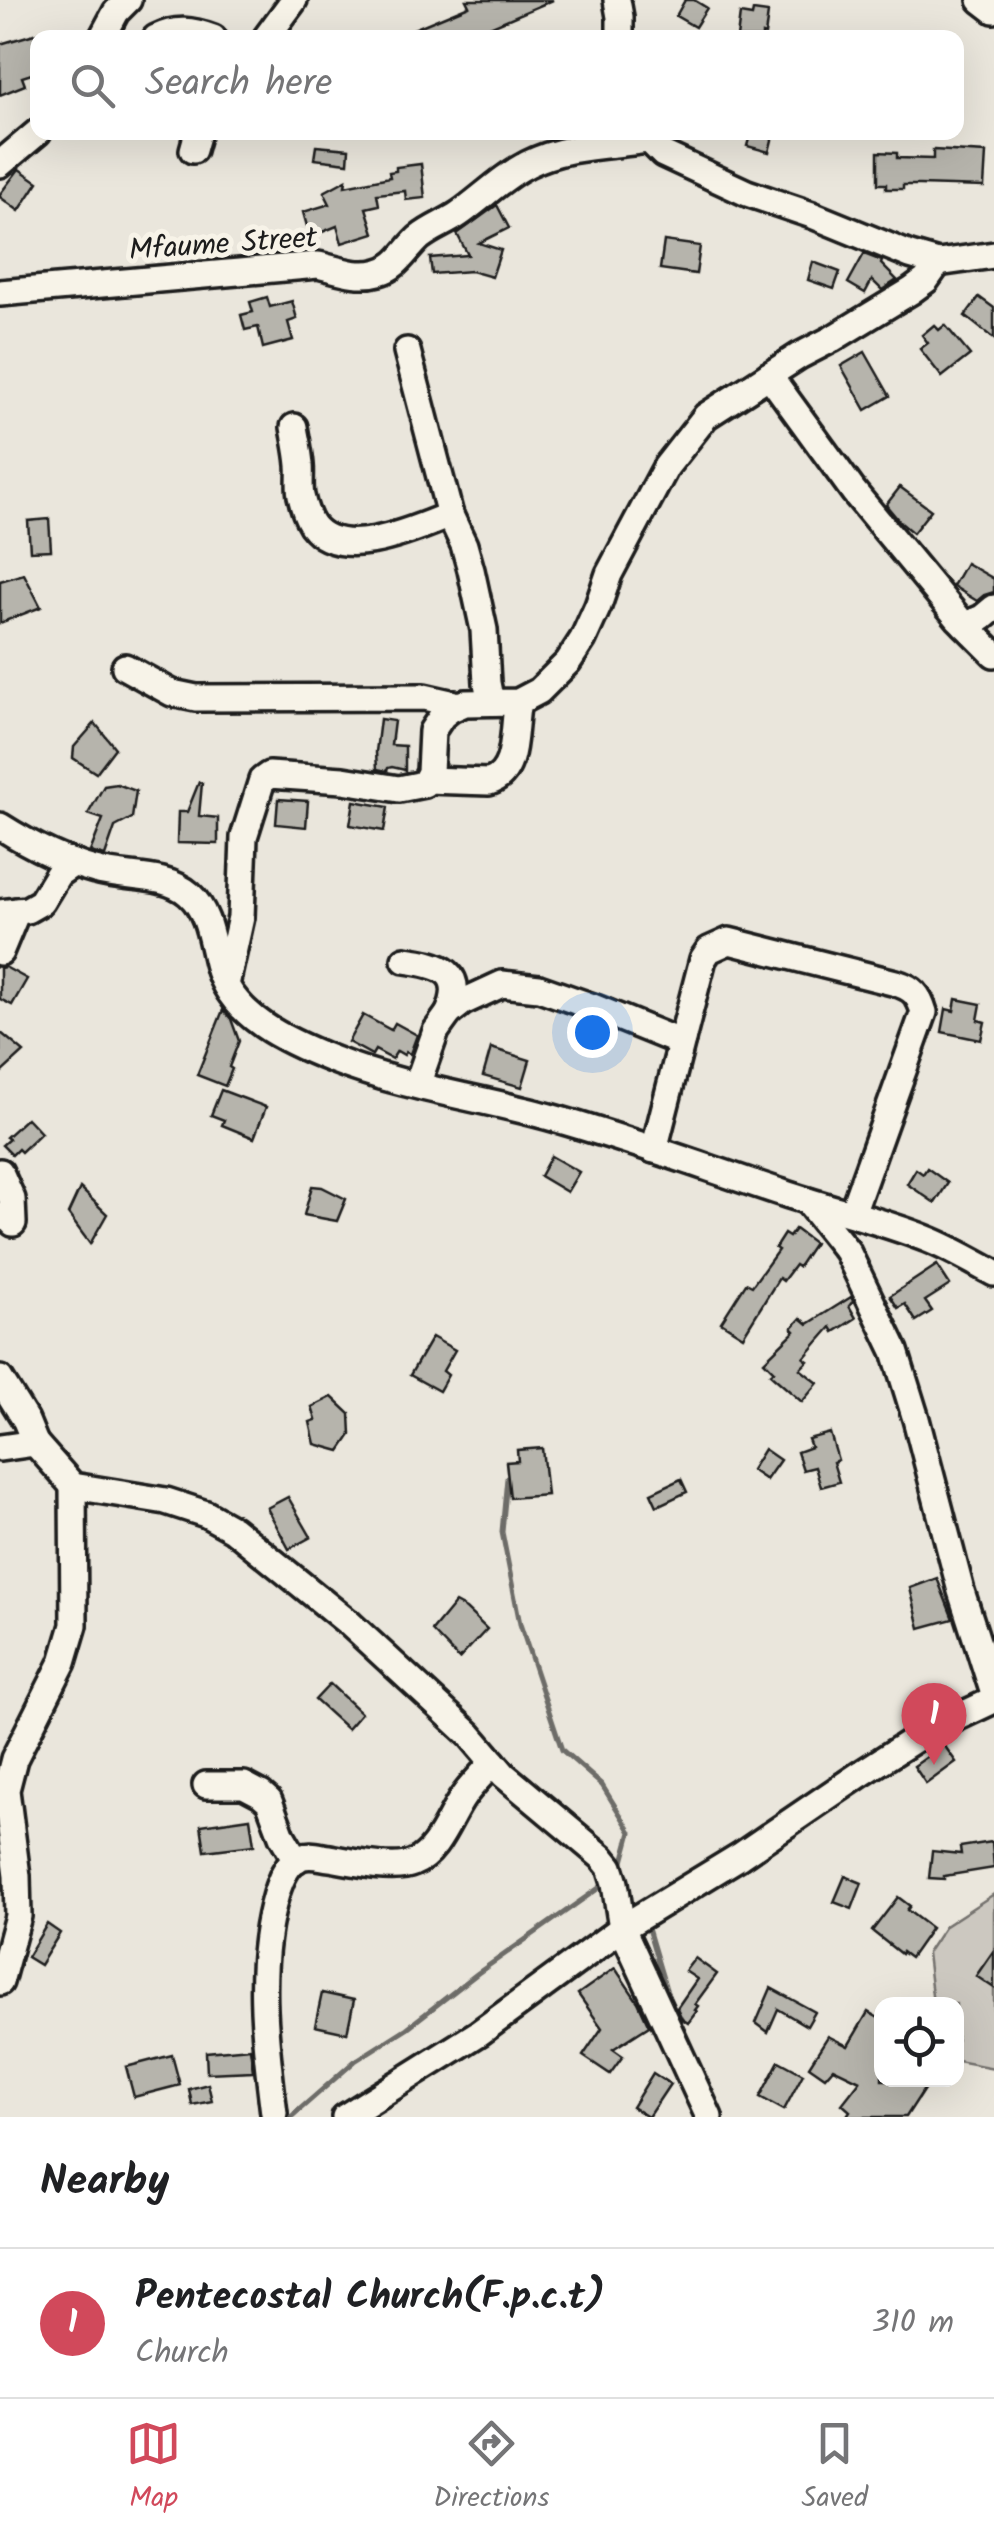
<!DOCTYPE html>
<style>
body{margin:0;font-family:Kalam,sans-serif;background:#f6f6f6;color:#202124}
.controls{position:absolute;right:30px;bottom:30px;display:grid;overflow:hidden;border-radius:20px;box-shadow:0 10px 40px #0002}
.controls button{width:90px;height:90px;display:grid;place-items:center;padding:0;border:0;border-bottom:2px solid #e0e0e0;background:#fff;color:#202124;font:50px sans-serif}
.you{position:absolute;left:592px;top:1032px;width:35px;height:35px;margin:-25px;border:8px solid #fff;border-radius:50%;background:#1a73e8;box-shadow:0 0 0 15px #1a73e833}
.badge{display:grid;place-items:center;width:65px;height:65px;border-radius:50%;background:#d1495b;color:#fff;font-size:32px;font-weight:700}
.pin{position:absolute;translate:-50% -82px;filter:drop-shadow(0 2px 5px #0008)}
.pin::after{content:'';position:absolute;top:52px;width:35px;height:30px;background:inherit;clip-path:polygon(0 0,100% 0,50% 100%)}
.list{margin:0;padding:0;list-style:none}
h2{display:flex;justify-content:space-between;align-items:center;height:130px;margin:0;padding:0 40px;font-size:42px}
h2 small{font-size:32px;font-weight:400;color:#757577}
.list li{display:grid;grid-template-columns:65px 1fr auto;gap:30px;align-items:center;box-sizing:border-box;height:150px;padding:0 40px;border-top:2px solid #e0e0e0}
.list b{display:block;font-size:38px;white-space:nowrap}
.list p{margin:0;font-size:32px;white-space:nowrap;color:#757577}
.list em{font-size:32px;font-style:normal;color:#757577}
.icon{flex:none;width:55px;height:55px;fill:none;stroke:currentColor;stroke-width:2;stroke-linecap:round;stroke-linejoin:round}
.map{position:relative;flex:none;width:994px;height:2117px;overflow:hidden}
.search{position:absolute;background:#fff;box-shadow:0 10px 40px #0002;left:30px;right:30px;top:30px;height:110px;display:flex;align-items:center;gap:25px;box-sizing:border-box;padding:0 35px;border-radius:20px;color:#757577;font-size:38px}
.sheet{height:280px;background:#fff}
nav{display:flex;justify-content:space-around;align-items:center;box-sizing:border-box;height:140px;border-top:2px solid #e0e0e0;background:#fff;font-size:28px;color:#757577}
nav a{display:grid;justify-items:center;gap:5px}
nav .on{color:#d1495b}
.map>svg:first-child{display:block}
.green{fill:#ccc8c0;stroke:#74726e;stroke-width:2.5}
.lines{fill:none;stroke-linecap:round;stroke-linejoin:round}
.stream{stroke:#6d6c68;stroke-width:5}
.building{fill:#b6b4ac;stroke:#1c1c1c;stroke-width:2.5}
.minor-casing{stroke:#1c1c1c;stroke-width:32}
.minor{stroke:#f7f3e8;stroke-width:25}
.labels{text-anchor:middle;stroke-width:10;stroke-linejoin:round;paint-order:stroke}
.street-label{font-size:30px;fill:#1c1c1c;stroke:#f7f3e8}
</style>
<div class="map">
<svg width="994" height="2117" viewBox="0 0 994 2117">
<rect width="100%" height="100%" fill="#eae6dc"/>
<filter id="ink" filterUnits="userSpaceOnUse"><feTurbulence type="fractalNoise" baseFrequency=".01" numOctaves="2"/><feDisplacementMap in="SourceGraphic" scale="20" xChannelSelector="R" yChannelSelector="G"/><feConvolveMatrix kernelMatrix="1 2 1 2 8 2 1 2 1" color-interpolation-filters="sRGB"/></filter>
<g filter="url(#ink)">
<path class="green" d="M994,1894v174l-37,-7 -1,-57h-23l-6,-51 18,-27z"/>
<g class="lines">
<g class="stream">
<path d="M507,1478l-5,54 18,92 42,126 40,35 29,47 -10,37"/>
<path d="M651,1923l-4,2 24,81"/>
<path d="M291,2117l64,-56 52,-33 71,-55 128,-90"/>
</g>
</g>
<g class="building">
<path d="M466,0h87l-89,38h-72l77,-32z"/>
<path d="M685,0h9l13,8 -12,19 -19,-11z"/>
<path d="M753,11l15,2 -3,22 -3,-1v4h-25l3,-24 12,2z"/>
<path d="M38,33v39l-16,5 3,8 -25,10v-51z"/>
<path d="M751,132h23l-5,20 -22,-6z"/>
<path d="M316,146l33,3 -1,14 -34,-4z"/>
<path d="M933,150l53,3 -2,34 -65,-2h-16v4h-17v-5h-8v-32l19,1v5l36,1z"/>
<path d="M421,164l4,34 -19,2 -1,-9 -28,3 2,11 -13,3 8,25 -32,10 -5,-17 -27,11 -7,-25 27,-8 -6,-12 22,-12 -1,6 45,-9 -1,-5 7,-1v-4z"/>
<path d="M19,169l19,13 -19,29 -19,-14v-3z"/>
<path d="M497,205l12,23 -30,15 22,7 -9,27 -21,-6 -39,3 -2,-16 38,-3 -11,-21z"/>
<path d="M664,241l36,5 -4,28 -36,-5z"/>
<path d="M864,254l18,7 -1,3 16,16 -15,10 -10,-10 -7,13 -17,-10z"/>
<path d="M813,262l27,10 -6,17 -26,-9z"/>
<path d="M267,297l3,10 22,-6 5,18 -9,3 5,18 -30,8 -5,-21 -13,3 -4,-15 12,-3 -3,-10z"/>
<path d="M979,297l15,11v31l-29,-23z"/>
<path d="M934,325l5,5 6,-5 25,30 -28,22 -22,-28 8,-6 -6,-8z"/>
<path d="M865,352l25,44 -24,14 -25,-44z"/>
<path d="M900,487l31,23 -18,23 -12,-10 -15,-18z"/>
<path d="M49,519l2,31 -21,1 -2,-30z"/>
<path d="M966,563l28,16v13l-10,3 -7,6 -24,-15z"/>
<path d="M24,574l17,33 -41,16v-42z"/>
<path d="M380,719l14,2 -3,24 14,1v24l-13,-3 -4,1 -1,3 -10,-2 -1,-17z"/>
<path d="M95,723l20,25 -19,25 -23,-15 1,-11z"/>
<path d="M199,782l3,1 -3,33 19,2v26l-41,-1 1,-31h9z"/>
<path d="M117,784l19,7 -4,27 -17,9 -10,29 -15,-4 13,-33 -15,-5 16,-28z"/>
<path d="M278,799l30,2 -2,26 -30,-3z"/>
<path d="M354,801l34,6 -4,24 -34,-6z"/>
<path d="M5,967l22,12 -15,26 -12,-6v-31z"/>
<path d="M956,999l25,5 -3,16 7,2 -4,18 -39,-8 4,-23 8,2z"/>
<path d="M223,1010l8,9 8,22 -10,26 3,2 -7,17 -28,-11z"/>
<path d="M363,1015l28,15 4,-7 22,12 -7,19 -4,-2 -2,3 -7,-4 -5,8 -17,-9 -3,5 -24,-13z"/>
<path d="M0,1032l24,20 -24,22z"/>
<path d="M491,1048l39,12 -8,27 -39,-11z"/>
<path d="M221,1090l45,17 -12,31 -32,-13 2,-5 -13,-5z"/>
<path d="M27,1118l14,15 -20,19 -3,-3 -6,6 -10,-10 7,-6 -3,-2z"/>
<path d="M551,1156l28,16 -12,20 -27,-16z"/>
<path d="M927,1168l21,15 -13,20 -28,-19 9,-15 7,5z"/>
<path d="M312,1186l10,1 24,12 -9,22 -33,-6z"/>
<path d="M80,1188l27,26 -17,30 -22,-30z"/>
<path d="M795,1229l19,14 -16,24 -3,-2 -12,16 -4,-3 -36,58 -22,-14 25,-39 6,3 26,-36 -3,-2 9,-14 5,3z"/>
<path d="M937,1265l13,20 -25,16 7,10 -16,10 -11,-17 -7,4 -8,-12z"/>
<path d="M851,1297l2,4 -4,5 7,12 -22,14 -3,-5 -27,31 4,3 -8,8 18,14 -16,19 -32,-28 4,-3 -10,-10 31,-30 -3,-3 9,-10 7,6z"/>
<path d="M432,1337l23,13 -12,21 5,4 -9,16 -29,-16z"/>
<path d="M332,1397l18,17 1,21 -11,16 -25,-7 -5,-22 6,-2 -4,-13z"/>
<path d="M830,1433l8,27 -5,2 6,20 -18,5 -6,-20 -12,3 -6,-18 14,-5 -3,-8z"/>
<path d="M542,1448l5,47 -37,3 -4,-36 12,-1 -1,-11z"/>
<path d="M764,1449l16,11 -14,20 -15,-10z"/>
<path d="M681,1479l6,13 -30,14 -6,-13z"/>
<path d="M288,1497l23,40 -22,12 -22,-41z"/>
<path d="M937,1578l16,41 -33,9 -10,-40z"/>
<path d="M455,1603l11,6 21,20 -28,30 -27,-28z"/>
<path d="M330,1684l31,29 -14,16 -32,-29z"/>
<path d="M944,1745l12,17 -30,22 -12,-18z"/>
<path d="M250,1818l4,27 -49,6 -4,-26z"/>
<path d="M992,1842l2,26 -50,8v3l-15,-1 3,-27 29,3 -1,-7z"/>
<path d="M845,1876l17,7 -10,26 -18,-7z"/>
<path d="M898,1897l12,9 -3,4 24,18 -21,30 -8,-6 -1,2 -29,-23z"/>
<path d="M47,1924l13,9 -20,32 -13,-8z"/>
<path d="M994,1950v38l-18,-12z"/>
<path d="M695,1958l22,16 -22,30 3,2 -3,4 2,1 -9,12 -6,-4 -5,-11 20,-29 -12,-8z"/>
<path d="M615,1968l23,34 11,24 -36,23 10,7 -13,18 -27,-18 19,-28 -24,-34z"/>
<path d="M771,1988l44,24 -8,14 -29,-17 -10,23 -12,-9z"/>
<path d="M322,1993l32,7 -7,33 -32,-7z"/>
<path d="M868,2012l14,8v60h48l-24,37h-60l4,-6 -8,-7 18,-23 -27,-13 -8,9 -16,-11 19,-30 20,10z"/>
<path d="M250,2048l3,23 -46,2 -1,-21z"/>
<path d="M172,2055l8,30 -46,12 -8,-30z"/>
<path d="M779,2061l24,13 -19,36 -24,-13z"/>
<path d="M653,2073l17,11 -22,33 -16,-10z"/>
<path d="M208,2084l4,17 -20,4 -3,-16z"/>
</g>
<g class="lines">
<g class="minor-casing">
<g id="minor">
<path d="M617,0l3,17v21"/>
<path d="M981,0l13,10"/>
<path d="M102,38l14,-26 12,-12"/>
<path d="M156,38c20,-10 36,-8 57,0"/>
<path d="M266,38l28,-38"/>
<path d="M647,132l2,8 14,14 84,39 65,22 98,40 28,8 56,-8"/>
<path d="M193,150l5,-18"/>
<path d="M0,164l38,-32"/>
<path d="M0,293l318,-28c21,5 40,13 61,7 19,-5 26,-21 40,-34 12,-10 27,-15 40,-24 23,-16 43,-37 69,-50 38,-19 80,-18 121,-24"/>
<path d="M407,351l43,164 14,30 7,25 13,60 3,53 2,10 5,9"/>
<path d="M769,375l85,117 105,127 35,35"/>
<path d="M294,427c2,12 5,25 6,38 1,10 -1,21 1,31 2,9 6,21 11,29 28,38 103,4 138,-10"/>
<path d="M965,625l17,-7 12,-10"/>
<path d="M125,667l47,26 24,5 228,-1 35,8"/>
<path d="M426,780l63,2c30,-9 23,-55 29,-80"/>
<path d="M0,826c30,19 61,35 95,44 30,9 70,3 94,24 20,18 22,46 28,69 13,54 71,79 117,97 68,27 142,37 212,56 80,22 158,51 237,77 47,16 97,27 144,46 23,9 45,22 67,34"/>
<path d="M0,913l27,-3 14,-8 17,-28 16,-11"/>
<path d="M0,952l17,-41"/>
<path d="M405,960c36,5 61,11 44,53"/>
<path d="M226,985l15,-68 3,-80 18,-57 7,-5 74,5 56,9 25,-5 6,-12 2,-41 10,-15 9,-7 14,-6 53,-1 21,-11 29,-29 15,-23 15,-33 11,-32 57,-107 40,-51 93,-60 33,-17 79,-48 15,-11 12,-17"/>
<path d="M417,1085l19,-54 13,-18 14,-11 39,-18 37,4 54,19 79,32 10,1 21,-81 6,-9 20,-9 167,42c17,5 23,12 28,29l-72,201"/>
<path d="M654,1150l28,-110"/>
<path d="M0,1172l12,27 1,24"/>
<path d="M807,1201l40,50 48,100 21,68 45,172 33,103"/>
<path d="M0,1379l26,42 9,22 38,43 93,15 40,13 27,15 117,95 120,111 34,40 98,82 8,10 5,16 7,45 87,189"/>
<path d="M0,1448l35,-5"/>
<path d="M206,1785h38l17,9 8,7 13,35 14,24"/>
<path d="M0,1982l18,-66 -1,-40 -11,-86 8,-31 49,-97 11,-37 -1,-139"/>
<path d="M274,2113c-9,-72 -19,-148 2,-219 4,-13 10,-31 24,-37 11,-4 20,0 30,1 21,4 65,13 83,5 25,-10 36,-46 50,-66 9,-13 20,-23 30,-35"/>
<path d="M345,2117l134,-84 143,-105 118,-72 119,-81 67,-43 68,-32"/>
</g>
</g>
<use href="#minor" class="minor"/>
</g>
</g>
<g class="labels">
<g class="street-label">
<text transform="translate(223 243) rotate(-4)" y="10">Mfaume Street</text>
</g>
</g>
</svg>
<div class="controls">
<button><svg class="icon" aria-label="locate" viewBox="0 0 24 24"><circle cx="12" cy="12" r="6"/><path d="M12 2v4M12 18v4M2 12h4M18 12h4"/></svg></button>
</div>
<div class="you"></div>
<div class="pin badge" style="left:934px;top:1765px">1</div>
<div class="search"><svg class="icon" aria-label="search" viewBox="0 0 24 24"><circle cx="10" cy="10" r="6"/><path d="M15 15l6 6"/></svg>Search here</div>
</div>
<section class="sheet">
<h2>Nearby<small></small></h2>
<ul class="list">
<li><span class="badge">1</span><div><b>Pentecostal Church(F.p.c.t)</b><p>Church</p></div><em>310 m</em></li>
</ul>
</section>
<nav>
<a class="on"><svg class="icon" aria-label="map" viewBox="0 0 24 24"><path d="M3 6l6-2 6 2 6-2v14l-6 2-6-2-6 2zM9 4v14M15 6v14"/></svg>Map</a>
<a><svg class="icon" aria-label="directions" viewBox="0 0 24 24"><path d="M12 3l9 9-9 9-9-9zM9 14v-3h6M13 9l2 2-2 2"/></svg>Directions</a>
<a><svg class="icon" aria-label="saved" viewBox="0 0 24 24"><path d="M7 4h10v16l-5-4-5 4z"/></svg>Saved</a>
</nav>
